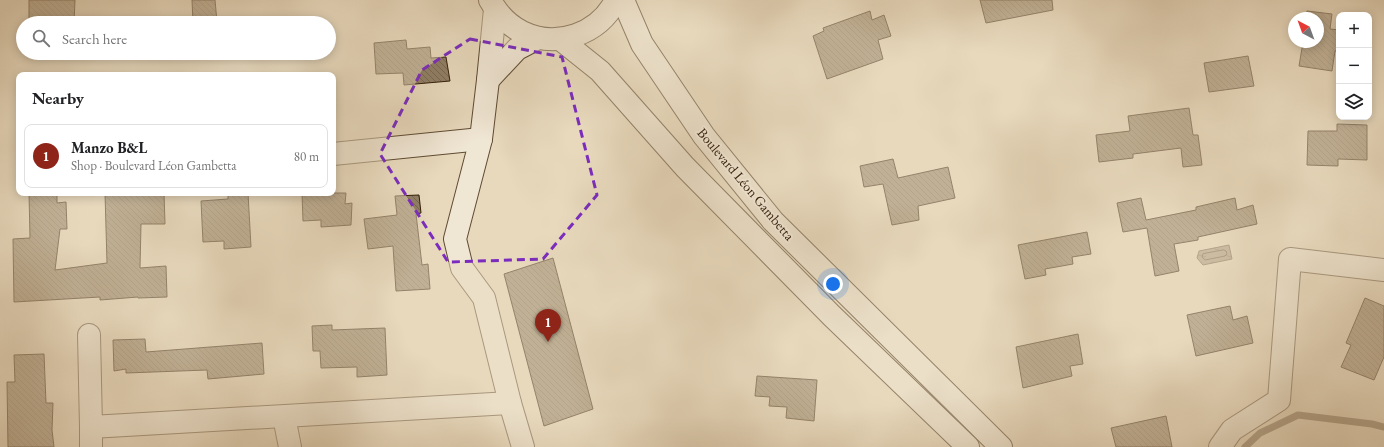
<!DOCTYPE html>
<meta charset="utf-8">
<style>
body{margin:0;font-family:"EB Garamond",serif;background:#f2f2f2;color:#202124}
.controls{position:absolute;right:12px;top:12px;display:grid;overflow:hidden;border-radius:8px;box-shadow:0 2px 10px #0003}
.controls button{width:36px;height:36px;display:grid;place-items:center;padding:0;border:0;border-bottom:1px solid #e0e0e0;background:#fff;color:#202124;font:20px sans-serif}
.compass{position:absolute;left:1288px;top:12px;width:36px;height:36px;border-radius:50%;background:#fff;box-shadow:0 2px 10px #0003;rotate:319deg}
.you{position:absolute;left:833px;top:284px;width:14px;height:14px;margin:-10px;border:3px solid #fff;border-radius:50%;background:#1a73e8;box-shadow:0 0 0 6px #1a73e833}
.badge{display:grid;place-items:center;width:26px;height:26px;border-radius:50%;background:#8f2418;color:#fff;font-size:13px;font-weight:700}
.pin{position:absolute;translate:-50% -33px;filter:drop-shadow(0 1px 2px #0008)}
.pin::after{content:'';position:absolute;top:21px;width:14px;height:12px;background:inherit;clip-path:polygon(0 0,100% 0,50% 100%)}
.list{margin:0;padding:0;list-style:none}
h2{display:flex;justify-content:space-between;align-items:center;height:52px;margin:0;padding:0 16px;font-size:17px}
h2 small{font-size:13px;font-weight:400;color:#757577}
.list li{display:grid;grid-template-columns:26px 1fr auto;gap:12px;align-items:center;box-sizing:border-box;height:64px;margin:0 8px 8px;padding:0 8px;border:1px solid #e0e0e0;border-radius:8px}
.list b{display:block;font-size:15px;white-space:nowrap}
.list p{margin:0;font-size:13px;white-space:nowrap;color:#757577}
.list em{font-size:13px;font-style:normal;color:#757577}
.icon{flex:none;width:22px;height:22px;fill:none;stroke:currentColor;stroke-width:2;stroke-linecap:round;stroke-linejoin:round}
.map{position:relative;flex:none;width:1384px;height:447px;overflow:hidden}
.search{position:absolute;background:#fff;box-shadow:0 2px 10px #0003;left:16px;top:16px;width:320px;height:44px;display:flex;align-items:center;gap:10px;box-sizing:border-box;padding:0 14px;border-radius:22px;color:#757577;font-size:15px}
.panel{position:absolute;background:#fff;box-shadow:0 2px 10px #0003;left:16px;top:72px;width:320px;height:124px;border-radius:8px}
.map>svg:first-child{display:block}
.water{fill:url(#water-ripples);stroke:#7a674e}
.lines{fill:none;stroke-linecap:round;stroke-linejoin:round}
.shore{stroke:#6e5a42;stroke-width:1}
.stream{stroke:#7a674e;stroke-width:7}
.building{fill:url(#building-back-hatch);stroke:#311c05}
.street-casing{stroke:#5f4b33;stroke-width:24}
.secondary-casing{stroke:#311c05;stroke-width:24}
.street{stroke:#f0e6d4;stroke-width:22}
.secondary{stroke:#f0e6d4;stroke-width:22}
.marked{fill:none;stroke:#7b2cbf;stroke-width:3;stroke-dasharray:8 5;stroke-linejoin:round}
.labels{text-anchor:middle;stroke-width:4;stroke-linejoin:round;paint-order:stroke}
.street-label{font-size:14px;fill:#311c05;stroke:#f0e6d4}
</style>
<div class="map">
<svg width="1384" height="447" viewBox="0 0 1384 447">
<defs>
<pattern id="water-ripples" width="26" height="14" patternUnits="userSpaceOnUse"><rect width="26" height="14" fill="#aa997e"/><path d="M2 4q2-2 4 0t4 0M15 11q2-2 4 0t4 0" fill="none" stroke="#8b7c65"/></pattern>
<pattern id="building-back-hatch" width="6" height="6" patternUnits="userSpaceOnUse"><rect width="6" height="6" fill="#907e65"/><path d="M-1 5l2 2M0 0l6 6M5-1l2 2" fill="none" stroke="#766651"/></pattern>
</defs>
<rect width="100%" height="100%" fill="#e8d9bd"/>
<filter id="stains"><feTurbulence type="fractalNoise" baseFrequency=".005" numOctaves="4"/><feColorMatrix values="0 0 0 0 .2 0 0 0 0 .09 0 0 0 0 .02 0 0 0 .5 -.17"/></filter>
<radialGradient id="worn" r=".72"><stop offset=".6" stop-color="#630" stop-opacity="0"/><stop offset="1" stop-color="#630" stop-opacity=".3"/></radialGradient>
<path class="water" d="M1229,245l3,14 -29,6 -6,-7 2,-7z"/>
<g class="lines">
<path class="shore" d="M1224,250l2,1 1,3 -2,2 -20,4 -3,-3 1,-3z"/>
<path class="stream" d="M1245,447l15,-14 38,-18 74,9 12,3"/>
</g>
<g class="building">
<path d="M29,0h46l-1,23h-45z"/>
<path d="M192,0h23l2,22 -24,1z"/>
<path d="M980,0h72l1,10 -67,13z"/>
<path d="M870,11l2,9 12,-5 7,21 -13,4 5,19 -56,20 -14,-43 11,-5 -1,-3z"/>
<path d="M1307,11l25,3 -2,15 9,1v21h-4l-3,20 -33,-5 4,-24h15v-24h-12z"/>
<path d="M406,40l1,9 23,-2 1,11 15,-1 4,24 -46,4 -1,-12 -27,1 -2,-31z"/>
<path d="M1248,56l6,30 -45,6 -5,-29z"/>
<path d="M1189,108l4,27h5l4,30 -19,2 -2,-19 -48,6v4l-34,4 -3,-27 34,-4 -2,-15z"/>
<path d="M1337,124l30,1v35l-29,-1v7l-31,-1 1,-34h29z"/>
<path d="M893,159l5,19 50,-11 7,31 -37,8 1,14 -27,5 -9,-41 -19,3 -4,-21z"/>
<path d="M29,193h28v10l9,-1 1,27h-7l-5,41 52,-7 -2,-70h59l1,31h-24l-1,44 26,-2 1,31 -29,1v-1l-38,3v-3l-86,5 -1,-63 17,-1z"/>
<path d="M228,193h20l3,54 -27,2v-8l-21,1 -2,-41 27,-2z"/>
<path d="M302,193h44l-1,11 7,-1 -1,22 -30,2v-7l-18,1z"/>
<path d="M419,195l2,18 -5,1 6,51 6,-1 2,25 -34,2 -3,-45 -25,3 -4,-30 33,-4 -2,-19z"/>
<path d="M1141,198l5,22 50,-10v-3l39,-9 2,12 16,-5 4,19 -59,13v3l-24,4 5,27 -24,5 -8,-48 -24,4 -6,-29z"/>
<path d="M1087,232l4,22 -19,3 1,7 -28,5 1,6 -21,4 -7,-34z"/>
<path d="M553,258l40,151 -49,17 -40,-152z"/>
<path d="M1365,298l19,8v51l-10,23 -33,-13 10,-22 -5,-2z"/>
<path d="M1230,306l3,14 14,-4 6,27 -57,13 -9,-41z"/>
<path d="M332,325v5l53,-2 2,47 -30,2v-10l-36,1 -1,-17h-7l-1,-25z"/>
<path d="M1078,334l5,30 -13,2 2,10 -49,12 -7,-41z"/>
<path d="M145,339l1,13 116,-9 2,31 -56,5 -1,-9 -81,3v-4l-12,2 -1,-31z"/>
<path d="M44,354l2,49h7l-1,27 2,17h-46l-1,-65h8l-1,-27z"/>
<path d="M757,376l60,4 -3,41 -28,-3 1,-11 -18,-1 1,-9 -15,-1z"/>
<path d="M1166,416l6,31h-56l-5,-19z"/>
</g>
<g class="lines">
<g class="street-casing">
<g id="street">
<path d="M495,9l-7,71 -7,59 -26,100 7,29 22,30 26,105 13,44"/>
<path d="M488,80l29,-31 21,-11"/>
<path d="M333,154l148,-15"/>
<path d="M89,335l2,92 419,-24"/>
<path d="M284,417l6,30"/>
<path d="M91,427v20"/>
<path d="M1220,447l12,-17 47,-30 11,-141 94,11"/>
</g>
</g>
<g class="secondary-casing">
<g id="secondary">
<path d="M490,0c7,13 18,25 32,32 35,17 77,2 94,-32"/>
<path d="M623,0l19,44 62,92 69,85 228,226"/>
<path d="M560,39l40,32 85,96 147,149 136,131"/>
</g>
</g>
<use href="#street" class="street"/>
<use href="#secondary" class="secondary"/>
</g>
<path d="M0 0H1384V447H0ZM470,39l92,18 35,138 -54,64 -95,3 -68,-108 42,-84z" fill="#e8d9bd" fill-opacity=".55" fill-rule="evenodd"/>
<path class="marked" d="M470,39l92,18 35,138 -54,64 -95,3 -68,-108 42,-84z"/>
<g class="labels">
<g class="street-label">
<text transform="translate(746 184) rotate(50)" y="5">Boulevard Léon Gambetta</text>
</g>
</g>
<rect width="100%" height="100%" filter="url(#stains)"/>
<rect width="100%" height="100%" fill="url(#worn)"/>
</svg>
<div class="controls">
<button>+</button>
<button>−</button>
<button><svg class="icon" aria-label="layers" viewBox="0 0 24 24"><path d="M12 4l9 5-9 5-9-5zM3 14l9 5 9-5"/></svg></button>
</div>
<svg class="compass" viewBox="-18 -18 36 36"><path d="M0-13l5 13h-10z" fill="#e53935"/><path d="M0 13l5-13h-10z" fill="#757577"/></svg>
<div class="you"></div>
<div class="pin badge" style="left:548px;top:342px">1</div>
<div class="search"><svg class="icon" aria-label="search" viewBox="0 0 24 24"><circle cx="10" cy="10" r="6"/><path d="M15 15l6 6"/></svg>Search here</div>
<section class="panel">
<h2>Nearby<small></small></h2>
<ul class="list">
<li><span class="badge">1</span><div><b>Manzo B&amp;L</b><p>Shop · Boulevard Léon Gambetta</p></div><em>80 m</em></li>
</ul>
</section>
</div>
